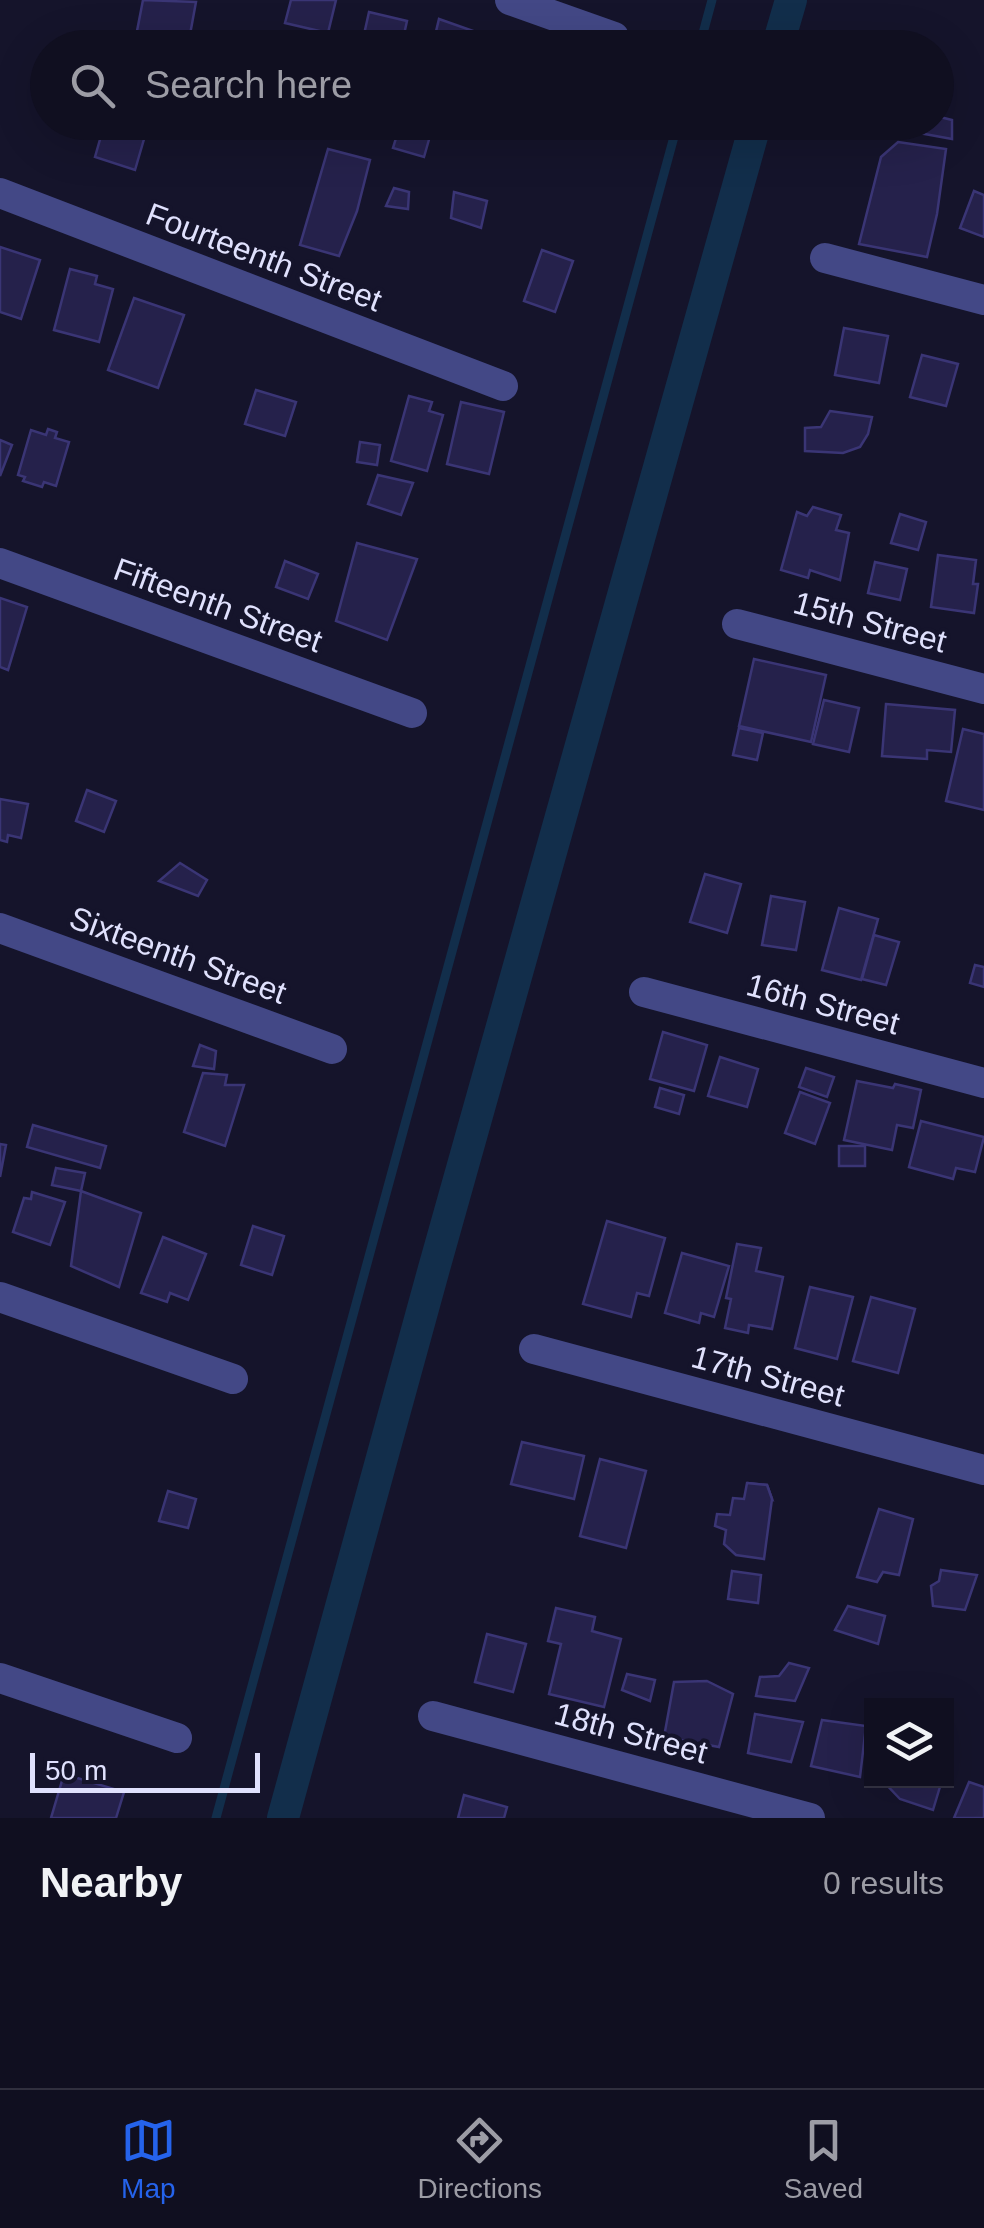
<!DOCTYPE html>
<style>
body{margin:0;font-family:Helvetica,sans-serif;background:#1e1d2d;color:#f1f3f6}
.controls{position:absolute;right:30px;bottom:30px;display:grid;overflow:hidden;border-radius:0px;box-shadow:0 10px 40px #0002}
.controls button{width:90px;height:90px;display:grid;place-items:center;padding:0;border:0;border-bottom:2px solid #302f3e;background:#100f20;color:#f1f3f6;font:50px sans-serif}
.scale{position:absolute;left:30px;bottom:25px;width:230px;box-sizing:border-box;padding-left:10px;border:5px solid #e0e1fd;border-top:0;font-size:28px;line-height:35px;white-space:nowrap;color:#e0e1fd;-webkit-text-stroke:8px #15142b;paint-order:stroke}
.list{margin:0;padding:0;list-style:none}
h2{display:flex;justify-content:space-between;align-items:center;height:130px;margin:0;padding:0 40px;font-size:42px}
h2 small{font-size:32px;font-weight:400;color:#9c9ca5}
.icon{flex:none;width:55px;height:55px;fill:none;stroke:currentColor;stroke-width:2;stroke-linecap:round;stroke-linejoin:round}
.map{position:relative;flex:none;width:984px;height:1818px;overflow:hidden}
.search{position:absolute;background:#100f20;box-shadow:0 10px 40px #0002;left:30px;right:30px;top:30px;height:110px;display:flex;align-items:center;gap:25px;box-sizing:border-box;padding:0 35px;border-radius:55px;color:#9c9ca5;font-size:38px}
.sheet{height:270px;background:#100f20}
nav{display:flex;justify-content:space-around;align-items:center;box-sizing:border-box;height:140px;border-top:2px solid #302f3e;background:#100f20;font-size:28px;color:#9c9ca5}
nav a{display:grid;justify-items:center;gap:5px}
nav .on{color:#2563eb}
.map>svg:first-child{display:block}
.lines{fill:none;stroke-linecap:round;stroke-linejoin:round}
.stream{stroke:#122e4b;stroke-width:9}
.canal{stroke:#122e4b;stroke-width:32}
.building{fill:#25214b;stroke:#3a3575;stroke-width:2.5}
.minor{stroke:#434886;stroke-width:30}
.labels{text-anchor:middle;stroke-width:8;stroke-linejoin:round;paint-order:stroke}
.street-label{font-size:32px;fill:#e0e1fd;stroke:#15142b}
</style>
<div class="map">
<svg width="984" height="1818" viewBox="0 0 984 1818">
<rect width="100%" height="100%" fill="#15142b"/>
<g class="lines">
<g class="stream">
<path d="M699,48l13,-48"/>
<path d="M216,1818l462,-1696"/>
</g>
<g class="canal">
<path d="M777,48l14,-48"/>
<path d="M283,1818l150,-546 323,-1150"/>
</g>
</g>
<g class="building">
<path d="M143,0l53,2 -7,38 -52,-9z"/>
<path d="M291,0h45l-8,33 -43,-10z"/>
<path d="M369,12l38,9 -6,27h-40z"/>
<path d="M439,19l40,14 -5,15h-42z"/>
<path d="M936,116l16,4v19l-49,-9 5,-8h28z"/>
<path d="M105,122h44l-14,48 -40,-13z"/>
<path d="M401,122h33l-10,35 -31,-9z"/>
<path d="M487,122h29l-3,7z"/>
<path d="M898,142l48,7 -9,65 -10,43 -68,-13 22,-87z"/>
<path d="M328,149l42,11 -13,51 -18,45 -39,-11z"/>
<path d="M394,188l15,4 -1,17 -22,-3z"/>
<path d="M974,191l10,4v42l-24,-9z"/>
<path d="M454,192l33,9 -6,27 -30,-10z"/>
<path d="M0,247l40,13 -19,59 -21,-7z"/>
<path d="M542,250l31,11 -18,51 -31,-11z"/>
<path d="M70,269l27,7 -2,8 18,5 -14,53 -45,-12z"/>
<path d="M134,298l50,17 -26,73 -50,-18z"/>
<path d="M844,328l44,8 -9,47 -44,-8z"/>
<path d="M922,355l36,9 -12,42 -36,-9z"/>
<path d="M256,390l40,12 -11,34 -40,-12z"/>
<path d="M409,396l23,6 -3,9 14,4 -16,56 -36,-10z"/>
<path d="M461,402l43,10 -15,62 -42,-10z"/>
<path d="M830,411l42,6 -4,17 -8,13 -17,6 -38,-2v-23l16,-1z"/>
<path d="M48,429l9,3 -2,6 14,4 -13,44 -12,-4 -2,5 -19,-6 2,-4 -7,-2 13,-45 15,5z"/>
<path d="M0,440l12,5 -12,31z"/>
<path d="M360,442l20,3 -3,20 -20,-3z"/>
<path d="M378,475l35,8 -12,32 -33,-11z"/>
<path d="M813,507l28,8 -5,15 13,3 -9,47 -30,-10 -2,8 -27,-8 16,-58 10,4z"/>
<path d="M900,514l26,8 -8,28 -27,-7z"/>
<path d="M357,543l60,16 -30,81 -51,-19z"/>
<path d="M938,555l38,5 -3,24h5l-4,29 -43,-6z"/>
<path d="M285,561l33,13 -10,25 -32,-12z"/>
<path d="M875,562l32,7 -7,31 -32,-7z"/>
<path d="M0,598l27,9 -19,63 -8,-3z"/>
<path d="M754,659l72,16 -15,67 -72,-16z"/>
<path d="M824,700l35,8 -10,44 -36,-8z"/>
<path d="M886,704l69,6 -4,42 -24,-2v9l-45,-3z"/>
<path d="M739,728l24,5 -6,27 -24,-5z"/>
<path d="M963,729l21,5v76l-38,-9z"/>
<path d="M87,790l29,11 -12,31 -28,-11z"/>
<path d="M0,799l28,5 -7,34 -13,-3 -1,7 -7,-2z"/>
<path d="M180,863l27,17 -9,16 -39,-15z"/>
<path d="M705,874l36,10 -14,49 -37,-11z"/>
<path d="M771,896l34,6 -9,48 -34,-5z"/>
<path d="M839,908l39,11 -17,61 -39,-10z"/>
<path d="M874,935l25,7 -13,43 -24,-6z"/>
<path d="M975,965l9,2v20l-14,-4z"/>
<path d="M663,1032l44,13 -13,46 -44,-12z"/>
<path d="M200,1045l16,6 -2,18 -21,-3z"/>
<path d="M720,1057l38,12 -11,38 -39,-11z"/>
<path d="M806,1068l28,9 -7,20 -28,-10z"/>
<path d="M203,1073l24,2 -2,10h19l-19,61 -41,-14z"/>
<path d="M857,1081l36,7 2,-4 26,6 -8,38 -16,-3 -5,25 -48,-10z"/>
<path d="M660,1088l24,7 -5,19 -24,-7z"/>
<path d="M800,1092l30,11 -15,41 -30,-11z"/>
<path d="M921,1121l63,16 -9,35 -19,-4 -3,11 -44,-12z"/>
<path d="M33,1125l73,21 -6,22 -73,-21z"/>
<path d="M0,1144l6,1 -6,32z"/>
<rect x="839" y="1146" width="26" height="20"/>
<path d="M56,1168l29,5 -4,18 -29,-6z"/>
<path d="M81,1191l60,22 -22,74 -48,-21z"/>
<path d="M32,1192l33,10 -15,43 -37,-13 11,-34 7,1z"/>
<path d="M607,1221l58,17 -16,58 -12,-3 -6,24 -48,-13z"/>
<path d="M253,1226l31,10 -12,39 -31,-10z"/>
<path d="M163,1237l43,17 -18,46 -18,-7 -3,9 -26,-9z"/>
<path d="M737,1244l24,4 -5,23 27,6 -11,52 -23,-4 -1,8 -23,-5 6,-29 -5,-1z"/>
<path d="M682,1253l47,13 -15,51 -13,-4 -2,10 -34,-10z"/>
<path d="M810,1287l43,10 -16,62 -42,-11z"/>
<path d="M871,1297l44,12 -17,64 -45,-12z"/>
<path d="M522,1442l62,14 -10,43 -63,-15z"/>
<path d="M600,1459l46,12 -20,77 -46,-12z"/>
<path d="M747,1483l20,2 5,14z"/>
<path d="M747,1483l20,2 5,14 -8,60 -28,-4 -12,-11 2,-14 -11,-4 2,-12 13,1 3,-17 11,1z"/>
<path d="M168,1491l28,8 -8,29 -29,-7z"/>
<path d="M879,1509l34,10 -14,56 -16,-3 -6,10 -20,-5z"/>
<path d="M941,1570l36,5 -12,35 -32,-4 -2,-20 8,-5z"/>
<path d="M732,1571l29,4 -3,28 -30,-4z"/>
<path d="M848,1606l37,10 -7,28 -43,-14z"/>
<path d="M556,1608l39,9 -3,14 29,8 -17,68 -55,-13 12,-50 -13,-3z"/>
<path d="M487,1634l39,10 -13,48 -38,-10z"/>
<path d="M789,1663l20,5 -14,33 -39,-5 4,-19 19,-1z"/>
<path d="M627,1674l28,6 -5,21 -28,-11z"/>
<path d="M707,1681l26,13 -14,53 -55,-10 10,-55z"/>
<path d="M755,1714l48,8 -12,40 -43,-9z"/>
<path d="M822,1720l44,6 -6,51 -49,-11z"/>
<path d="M64,1774l60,18 -8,26h-65z"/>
<path d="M882,1780h60l-9,30 -33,-11z"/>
<path d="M969,1782l15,5v31h-30z"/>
<path d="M464,1795l43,12 -3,11h-46z"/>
</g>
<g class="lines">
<g class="minor">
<path d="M510,0l104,37"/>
<path d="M0,193l503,193"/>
<path d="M825,258l159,42"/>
<path d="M0,563l412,150"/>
<path d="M737,624l247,65"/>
<path d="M0,928l332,121"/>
<path d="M644,992l340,91"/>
<path d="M0,1297l233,82"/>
<path d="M534,1349l450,121"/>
<path d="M0,1678l177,60"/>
<path d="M433,1716l377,102"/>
</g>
</g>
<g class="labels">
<g class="street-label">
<text transform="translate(264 257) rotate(21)" y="11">Fourteenth Street</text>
<text transform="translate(218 605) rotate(20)" y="11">Fifteenth Street</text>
<text transform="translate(870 622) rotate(15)" y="11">15th Street</text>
<text transform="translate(178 955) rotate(20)" y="11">Sixteenth Street</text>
<text transform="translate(823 1004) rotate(15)" y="11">16th Street</text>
<text transform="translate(768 1376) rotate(15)" y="11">17th Street</text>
<text transform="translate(631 1733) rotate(15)" y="11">18th Street</text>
</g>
</g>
</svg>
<div class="controls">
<button><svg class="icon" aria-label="layers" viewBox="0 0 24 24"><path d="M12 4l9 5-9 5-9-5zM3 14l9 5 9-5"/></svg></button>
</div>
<div class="scale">50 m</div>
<div class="search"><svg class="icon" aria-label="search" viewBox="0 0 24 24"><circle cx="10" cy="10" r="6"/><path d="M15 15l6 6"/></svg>Search here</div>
</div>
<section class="sheet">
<h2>Nearby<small>0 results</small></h2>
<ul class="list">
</ul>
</section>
<nav>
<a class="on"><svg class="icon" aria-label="map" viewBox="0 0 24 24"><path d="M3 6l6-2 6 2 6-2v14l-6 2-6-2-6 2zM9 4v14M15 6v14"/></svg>Map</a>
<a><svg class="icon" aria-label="directions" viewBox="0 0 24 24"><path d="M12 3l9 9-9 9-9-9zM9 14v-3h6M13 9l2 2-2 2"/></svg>Directions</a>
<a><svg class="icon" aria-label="saved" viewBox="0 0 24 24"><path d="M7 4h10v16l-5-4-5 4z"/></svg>Saved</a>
</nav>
